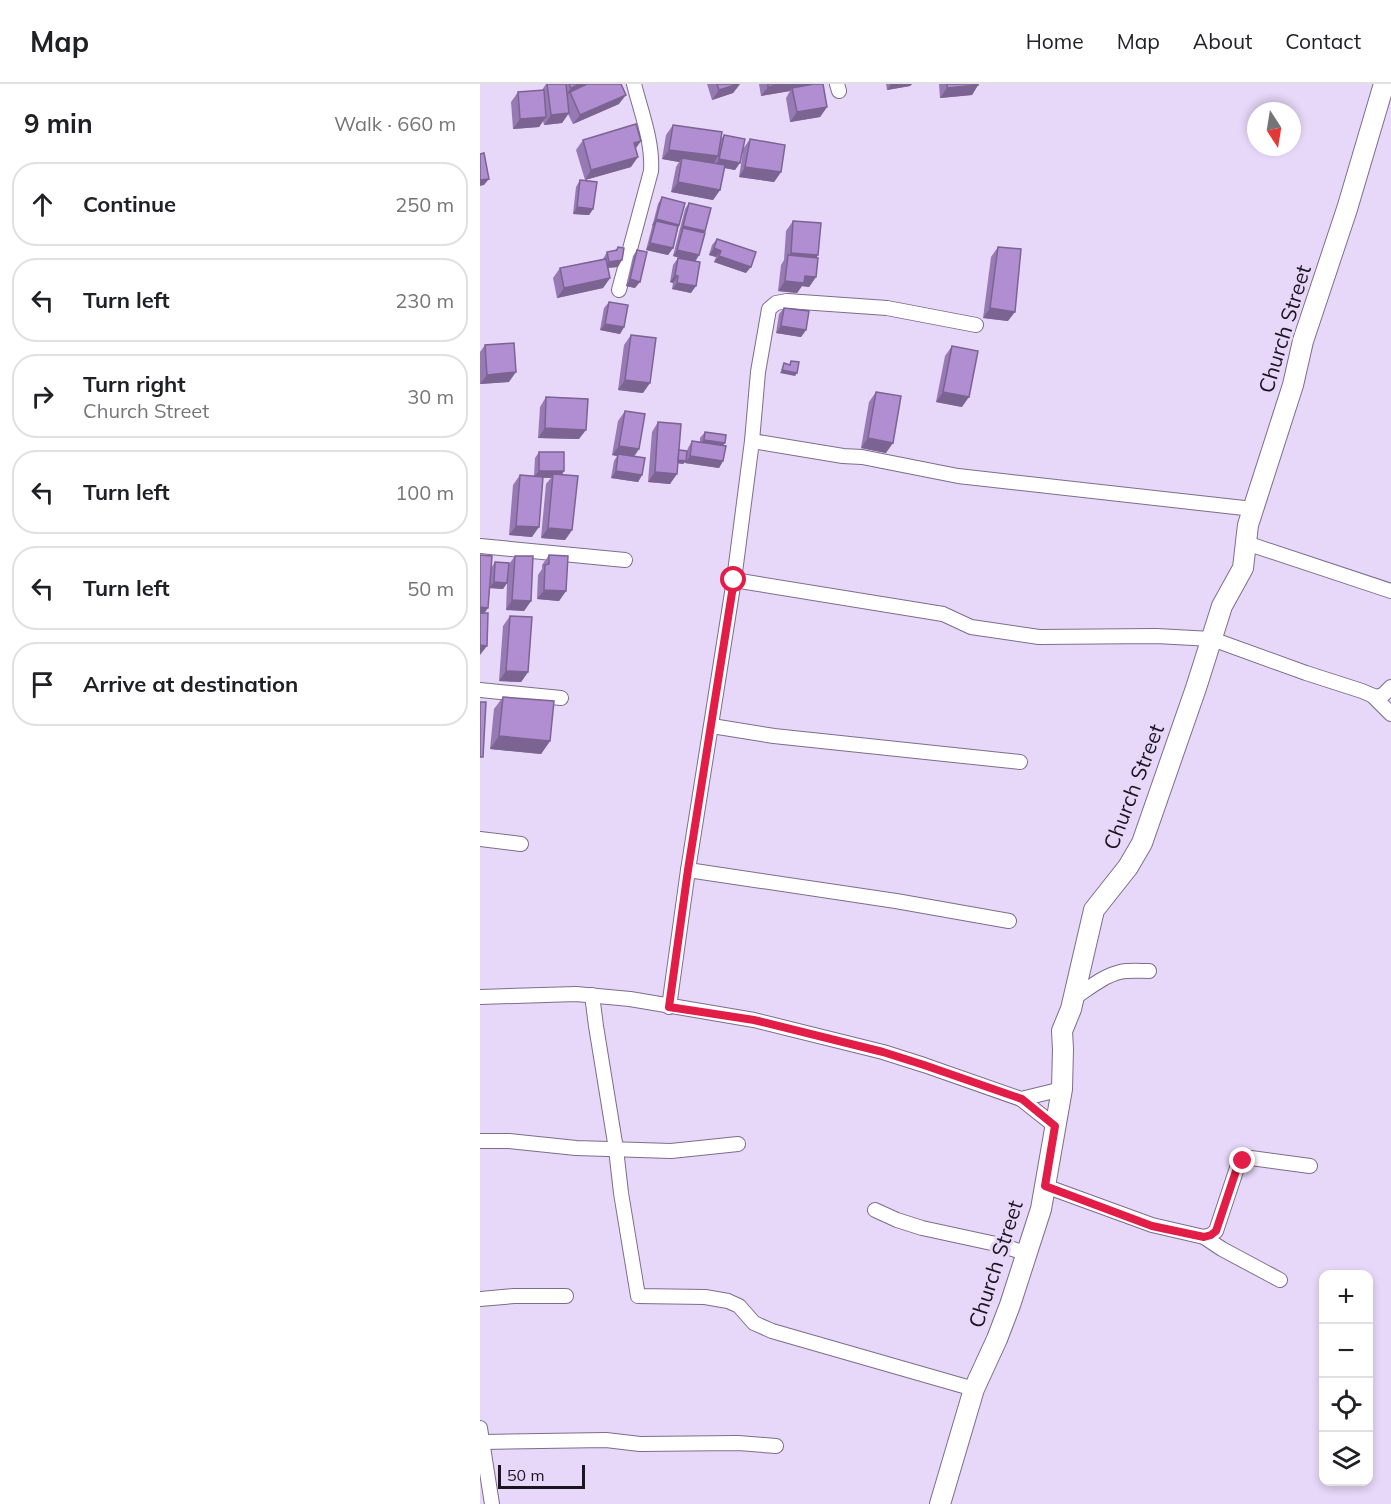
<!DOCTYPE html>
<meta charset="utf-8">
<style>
body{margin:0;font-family:Mulish,sans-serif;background:#f6f6f6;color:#202124}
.controls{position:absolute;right:18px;bottom:18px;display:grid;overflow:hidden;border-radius:12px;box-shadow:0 3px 9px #0003}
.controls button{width:54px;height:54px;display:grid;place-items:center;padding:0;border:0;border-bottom:2px solid #e0e0e0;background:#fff;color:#202124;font:30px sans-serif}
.compass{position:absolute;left:767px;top:18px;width:54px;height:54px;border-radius:50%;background:#fff;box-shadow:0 3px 9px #0003;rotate:168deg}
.scale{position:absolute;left:18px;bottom:15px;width:87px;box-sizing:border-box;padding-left:6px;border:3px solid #1a1520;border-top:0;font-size:16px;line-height:21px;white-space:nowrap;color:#1a1520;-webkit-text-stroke:4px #e7d7f8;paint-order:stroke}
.stop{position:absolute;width:18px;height:18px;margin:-14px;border:4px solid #e11d48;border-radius:50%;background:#fff}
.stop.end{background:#e11d48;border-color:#fff;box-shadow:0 2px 6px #0008}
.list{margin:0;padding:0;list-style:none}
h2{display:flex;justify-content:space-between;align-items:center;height:78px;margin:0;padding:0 24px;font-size:26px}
h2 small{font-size:20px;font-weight:400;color:#757577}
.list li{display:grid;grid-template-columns:39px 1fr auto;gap:18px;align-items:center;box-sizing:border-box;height:84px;margin:0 12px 12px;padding:0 12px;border:2px solid #e0e0e0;border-radius:24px}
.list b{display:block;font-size:22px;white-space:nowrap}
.list p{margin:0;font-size:20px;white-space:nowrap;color:#757577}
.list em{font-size:20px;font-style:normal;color:#757577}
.icon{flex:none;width:33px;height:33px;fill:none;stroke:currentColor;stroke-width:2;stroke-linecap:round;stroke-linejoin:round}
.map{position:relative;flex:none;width:911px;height:1420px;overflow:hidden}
header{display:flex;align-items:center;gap:36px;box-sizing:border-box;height:84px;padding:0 30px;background:#fff;border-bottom:2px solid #e0e0e0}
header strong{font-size:28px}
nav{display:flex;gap:33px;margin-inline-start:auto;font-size:21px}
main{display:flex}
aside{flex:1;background:#fff}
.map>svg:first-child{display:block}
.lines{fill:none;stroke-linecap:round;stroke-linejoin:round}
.street-casing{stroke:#7c6e8b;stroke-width:16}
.secondary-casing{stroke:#7c6e8b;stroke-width:22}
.street{stroke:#fff;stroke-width:14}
.secondary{stroke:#fff;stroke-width:20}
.wall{fill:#977ab4}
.shaded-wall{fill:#7b6392}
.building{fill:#b08ed1;stroke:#7b6392;stroke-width:1.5}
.route{stroke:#e11d48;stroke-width:8}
.labels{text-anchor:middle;stroke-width:6;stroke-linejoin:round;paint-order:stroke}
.street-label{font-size:21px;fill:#1a1520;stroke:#e7d7f8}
</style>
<header>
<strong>Map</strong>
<nav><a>Home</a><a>Map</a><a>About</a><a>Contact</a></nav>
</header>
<main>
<aside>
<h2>9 min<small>Walk · 660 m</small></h2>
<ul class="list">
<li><svg class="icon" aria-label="ahead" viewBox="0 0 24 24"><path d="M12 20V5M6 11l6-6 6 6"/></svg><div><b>Continue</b></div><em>250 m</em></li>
<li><svg class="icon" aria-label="left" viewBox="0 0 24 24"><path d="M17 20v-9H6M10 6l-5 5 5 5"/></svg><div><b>Turn left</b></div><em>230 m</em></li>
<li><svg class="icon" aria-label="right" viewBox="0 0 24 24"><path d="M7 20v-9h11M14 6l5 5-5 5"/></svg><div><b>Turn right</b><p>Church Street</p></div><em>30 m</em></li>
<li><svg class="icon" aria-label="left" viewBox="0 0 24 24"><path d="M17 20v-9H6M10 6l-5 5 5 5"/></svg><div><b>Turn left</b></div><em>100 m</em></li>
<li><svg class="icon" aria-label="left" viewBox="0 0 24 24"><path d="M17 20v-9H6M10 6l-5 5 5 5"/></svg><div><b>Turn left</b></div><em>50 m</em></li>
<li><svg class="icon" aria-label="arrive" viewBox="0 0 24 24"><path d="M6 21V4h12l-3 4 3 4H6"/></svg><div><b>Arrive at destination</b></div></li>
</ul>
</aside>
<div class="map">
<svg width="911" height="1420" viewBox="0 0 911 1420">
<rect width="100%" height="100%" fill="#e7d7f8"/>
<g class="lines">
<g class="street-casing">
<g id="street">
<path d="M357,0l2,7"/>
<path d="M139,206l32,-119c2,-29 -10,-59 -17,-87"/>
<path d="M272,357l91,15 19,1 96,19 295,33"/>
<path d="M766,459l145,48"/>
<path d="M0,462l145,14"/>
<path d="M254,496l209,34 28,13 68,10 117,-1 56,3 94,34 56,18 14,6 7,-2 8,-8"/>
<path d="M0,606l81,8"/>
<path d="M894,613l17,17"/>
<path d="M232,642l62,10 246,26"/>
<path d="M0,755l41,5"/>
<path d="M208,786l208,31 113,20"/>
<path d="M112,911l4,31 20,123 5,44 17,103 67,1 23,4 11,5 15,17 18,8 202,58"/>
<path d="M0,913l96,-3 54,5 124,21 129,32 41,13 97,34 41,-10"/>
<path d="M594,914c14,-9 29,-22 46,-26 9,-2 19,-1 29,-1"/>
<path d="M189,923l19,-137 46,-290 18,-139 6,-69 11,-63 7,-6 11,-2 100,7 89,17"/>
<path d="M541,1015l34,27"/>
<path d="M0,1057h29l67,7 95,3 67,-7"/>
<path d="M565,1102l107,39 52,12 7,-2 5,-4 21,-63 6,-7 8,-3 59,8"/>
<path d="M395,1126l22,10 25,8 74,16 30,9"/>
<path d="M724,1153l18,12 58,31"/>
<path d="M0,1215l34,-3h52"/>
<path d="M0,1344l12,76"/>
<path d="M3,1358l123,-2 34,4 98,-1 38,3"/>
</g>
</g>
<g class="secondary-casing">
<path id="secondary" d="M460,1420l34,-115 23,-50 13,-34 31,-96 21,-120 1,-40 -1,-18 9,-22 23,-99 34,-43 14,-24 54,-155 26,-82 21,-38 5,-43 45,-140 10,-44 44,-132 37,-125"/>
</g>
<use href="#street" class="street"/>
<use href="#secondary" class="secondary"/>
</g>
<g class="wall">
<path d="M66,0h75l-2,20 -46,20 -5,-10 -6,9 -18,2 -1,-4 -4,6 -26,2 -2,-27 7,-10 24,-2z"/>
<path d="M227,0h33l-7,9 -21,7z"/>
<path d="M279,0h64l4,23 -7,10 -30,5 -4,-24 4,-7 -29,5z"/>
<path d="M406,0h26l-2,2 -23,4z"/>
<path d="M459,0h39v1l-6,10 -32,3z"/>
<path d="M193,41l48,14 3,-4 19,14 7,-10 31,33 -7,10 -35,-5 4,-25 -8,18 -11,-2 -4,22 -7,10 -42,-8 5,-25 3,-5 -17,-3 4,-24z"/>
<path d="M103,56l53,8 -5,19 -46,13 -9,-30z"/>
<path d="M100,96l13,29 -4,6 -16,-1 3,-27z"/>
<path d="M182,113l17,28 -6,23 -5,7 -22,-5 12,-46z"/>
<path d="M209,119l15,30 -9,28 -4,32 -19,-4 1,-6 -3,-1 3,-17 5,-7 8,2 -13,-4 12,-47z"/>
<path d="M313,137l25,34 -2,3v19l-7,10 -7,-1 -5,7 -19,-2 3,-26 3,-5 2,-29z"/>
<path d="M237,155l29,34 -32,-11 2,-5 -7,-2 3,-10z"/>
<path d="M138,163v20l-10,1 2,10 -7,10 -46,10 -4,-20 7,-10 43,-9 4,-7 8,-1z"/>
<path d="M518,163l10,74 -25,-3 8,-61z"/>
<path d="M157,166l-2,38 -9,-2 7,-30z"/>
<path d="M129,218l15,25 -4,7 -20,-4 4,-22z"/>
<path d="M304,224l22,22 -5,7 -25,-4 3,-19z"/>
<path d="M151,251l12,58 -25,-3 6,-45z"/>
<path d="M5,261l24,37 -29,2v-32z"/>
<path d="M472,262l10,61 -26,-5 9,-46z"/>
<path d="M396,308l10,61 -25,-5 8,-46z"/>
<path d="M66,313l33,42 -41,-1 2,-31z"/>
<path d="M145,327l14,38 -5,8 8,18 -4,7 -27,-4 3,-17 3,-5 -5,-1 6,-34z"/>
<path d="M178,338l21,28 8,1 1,-3 4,-7 8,1v-4l5,-6 18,14v15l-4,7 -34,-5 1,-2 -3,3 -5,-1 -8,21 -22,-2 4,-50z"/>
<path d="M59,368l25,19 -2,4 10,55 -7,10 -24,-2 5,-54 5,-6h-8l-11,59 -23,-2 4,-50 7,-10 14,1 1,-18z"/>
<path d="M0,471l11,13 4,-6 14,2 6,-8 16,45 -7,10 -18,-1 1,-27 -4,6 -13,-1 -6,25 -4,42z"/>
<path d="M69,471l17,36 -7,10 -22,-2 1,-24 4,-6v-4z"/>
<path d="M30,532l18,56 -7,10 -22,-1 4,-55z"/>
<path d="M23,613l47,44 -9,13 -51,-5 4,-40z"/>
</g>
<g class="shaded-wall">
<path d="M100,0h11l-21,8 -4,5 -2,1 7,-10z"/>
<path d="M260,0l-7,9 -21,7 7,-10z"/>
<path d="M301,0h32l-21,4 -2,3 -29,5 7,-9z"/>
<path d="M411,0h21l-2,2 -23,4z"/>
<path d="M498,1l-6,10 -32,3 7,-10z"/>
<path d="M146,11l-7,9 -46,20 7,-9z"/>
<path d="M347,23l-7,10 -30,5 7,-10z"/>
<path d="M89,29l-7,10 -18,2 7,-10z"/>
<path d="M66,33l-7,10 -26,2 7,-10z"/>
<path d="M161,57l-7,10v-8z"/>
<path d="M189,66l49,6 -6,10 -30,-8 -3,4 -17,-3z"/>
<path d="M158,73l-7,10 -46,13 6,-10z"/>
<path d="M239,75l21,4 -5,7 -20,-4z"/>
<path d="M265,83l36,5 -7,10 -35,-5z"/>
<path d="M9,95l-5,6 -4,1v-6z"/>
<path d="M198,98l42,8 -7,10 -42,-8z"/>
<path d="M97,123l16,2 -4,6 -16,-1z"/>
<path d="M176,135l23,6 -4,6 -19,-10 -3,5 -1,-1z"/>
<path d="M203,142l22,5 -4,7 -18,-10 -4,4z"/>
<path d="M170,159l23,5 -5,7 -22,-5z"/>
<path d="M234,164l7,3 -5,6 -7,-2z"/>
<path d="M197,166l22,5 -4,7 -22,-6z"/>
<path d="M311,169l27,2 -7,10 -23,-7z"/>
<path d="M239,172l32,11 -5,6 -32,-11z"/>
<path d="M142,176l-4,7 -14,1 5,-6z"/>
<path d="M195,191l3,1 -5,7 -3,-1z"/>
<path d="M325,192l11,1 -7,10 -7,-1 -5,7 -19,-2 7,-10z"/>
<path d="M130,194l-7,10 -46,10 7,-10z"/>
<path d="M150,195l10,3 -5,6 -9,-2z"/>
<path d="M197,199l19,3 -5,7 -19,-4z"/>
<path d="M510,224l25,4 -7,9 -25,-3z"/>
<path d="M125,240l19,3 -4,7 -20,-4z"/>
<path d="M301,242l25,4 -5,7 -25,-4z"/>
<path d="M302,286l15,3 -2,3 -15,-3z"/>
<path d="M36,288l-7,10 -29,2 7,-9z"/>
<path d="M145,296l25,3 -7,10 -25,-3z"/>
<path d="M463,308l26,5 -7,10 -26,-5z"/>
<path d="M65,344l41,2 -7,9 -41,-1z"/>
<path d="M388,354l25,5 -7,10 -25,-5z"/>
<path d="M224,356l21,3 -5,6 -21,-3z"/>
<path d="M139,362l20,3 -7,9 -14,-4 -1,2 -5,-1z"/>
<path d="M210,372l33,5 -4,7 -34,-5z"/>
<path d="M198,376l8,1 -3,3 -7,-1z"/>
<path d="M59,387h25l-5,7 -6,-4 -2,4 -17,-1z"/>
<path d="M136,387l26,4 -4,7 -27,-4z"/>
<path d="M175,388l22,2 -7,10 -22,-2z"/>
<path d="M36,442l23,1 -7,10 -23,-2z"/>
<path d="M68,444l24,2 -7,10 -24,-2z"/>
<path d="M14,498l13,1 -4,6 -14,-1z"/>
<path d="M64,506l22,1 -7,10 -22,-2z"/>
<path d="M32,516l19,1 -7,10 -18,-1z"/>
<path d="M0,523l8,1 -7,10h-1z"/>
<path d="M0,561l7,1 -7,9z"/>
<path d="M26,587l22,1 -7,10 -22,-1z"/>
<path d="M19,652l51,5 -9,13 -51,-5z"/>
</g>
<g class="building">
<path d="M67,0h19l3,29 -18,2z"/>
<path d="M89,0h11l-9,4z"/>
<path d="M107,0h34l5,11 -46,20 -10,-23z"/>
<path d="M237,0h21l-19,6z"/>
<path d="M288,0h13l-13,3z"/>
<path d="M334,0h9l4,23 -30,5 -5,-24z"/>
<path d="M467,0h31v1l-31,3z"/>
<path d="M64,6l2,27 -26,2 -2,-27z"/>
<path d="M156,40l5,17 -7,2 4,14 -47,13 -8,-30z"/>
<path d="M193,41l49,7 -4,24 -49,-6z"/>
<path d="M244,51l21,4 -5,24 -21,-4z"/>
<path d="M270,55l35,6 -4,27 -36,-5z"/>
<path d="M4,69l5,26 -9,1v-26z"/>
<path d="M202,74l43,7 -5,25 -42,-8z"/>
<path d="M100,96l17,2 -4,27 -16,-2z"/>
<path d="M182,113l23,6 -6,22 -23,-6z"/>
<path d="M209,119l22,5 -6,23 -22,-5z"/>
<path d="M176,137l22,5 -5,22 -23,-5z"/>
<path d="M313,137l28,2 -3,32 -27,-2z"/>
<path d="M203,144l22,5 -6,22 -22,-5z"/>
<path d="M237,155l39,13 -5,15 -32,-11 2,-5 -7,-3z"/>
<path d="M138,163l6,1 -2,12 -13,2 -2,-10 10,-2z"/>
<path d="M518,163l23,2 -6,63 -25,-4z"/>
<path d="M157,166l10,2 -7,30 -10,-3z"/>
<path d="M308,171l30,3 -2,19 -11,-1 -1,7 -19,-2z"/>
<path d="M198,174l22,4 -4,24 -19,-3 1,-7 -3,-1z"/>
<path d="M126,175l4,19 -46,10 -4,-20z"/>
<path d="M129,218l19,3 -4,22 -19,-3z"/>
<path d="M304,224l25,3 -3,19 -25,-4z"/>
<path d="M151,251l25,3 -6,45 -25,-3z"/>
<path d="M34,259l2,29 -29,3 -2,-30z"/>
<path d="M472,262l26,5 -9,46 -26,-5z"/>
<path d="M311,277l8,1 -2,11 -15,-3 2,-7 6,2z"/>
<path d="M396,308l25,4 -8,47 -25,-5z"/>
<path d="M66,313l42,2 -2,31 -41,-2z"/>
<path d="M145,327l20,3 -6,35 -20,-3z"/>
<path d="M178,338l23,2 -4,50 -22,-2z"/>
<path d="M225,348l21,3 -1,8 -21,-3z"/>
<path d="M212,357l34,5 -3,15 -33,-5z"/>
<path d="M199,366l8,1 -1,10 -8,-1z"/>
<rect x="59" y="368" width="25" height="19"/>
<path d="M138,370l27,4 -3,17 -26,-4z"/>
<path d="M73,390l25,2 -6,54 -24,-2z"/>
<path d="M40,391l23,2 -4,50 -23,-1z"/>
<path d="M0,471l12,1 -4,52 -8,-1z"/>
<path d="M69,471l19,1 -2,35 -22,-1 1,-25 4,-1z"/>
<path d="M35,472h18l-2,45 -19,-1z"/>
<path d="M15,478l14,1 -2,20 -13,-1z"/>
<path d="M0,529h8l-1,33 -7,-1z"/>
<path d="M30,532l22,1 -4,55 -22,-1z"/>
<path d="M23,613l51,4 -4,40 -51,-5z"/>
<path d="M0,618h6l-3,55h-3z"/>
</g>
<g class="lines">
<path class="route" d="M254,496l-46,290 -19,137 85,13 129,32 41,13 98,34 33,27 -10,60 107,40 52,11 7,-2 5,-4 21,-63 6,-7"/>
</g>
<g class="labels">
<g class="street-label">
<text transform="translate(805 245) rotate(-73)" y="7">Church Street</text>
<text transform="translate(654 703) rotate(-69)" y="7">Church Street</text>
<text transform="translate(516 1180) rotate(-72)" y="7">Church Street</text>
</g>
</g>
</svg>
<div class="controls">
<button>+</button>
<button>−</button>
<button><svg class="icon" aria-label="locate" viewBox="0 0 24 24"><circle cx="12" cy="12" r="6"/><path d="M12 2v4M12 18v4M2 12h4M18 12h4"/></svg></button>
<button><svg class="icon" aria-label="layers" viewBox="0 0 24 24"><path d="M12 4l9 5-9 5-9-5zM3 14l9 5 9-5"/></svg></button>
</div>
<svg class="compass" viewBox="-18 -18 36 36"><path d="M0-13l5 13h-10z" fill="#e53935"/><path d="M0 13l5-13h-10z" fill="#757577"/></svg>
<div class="scale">50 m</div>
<div class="stop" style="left:254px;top:496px"></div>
<div class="stop end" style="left:763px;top:1077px"></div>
</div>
</main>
